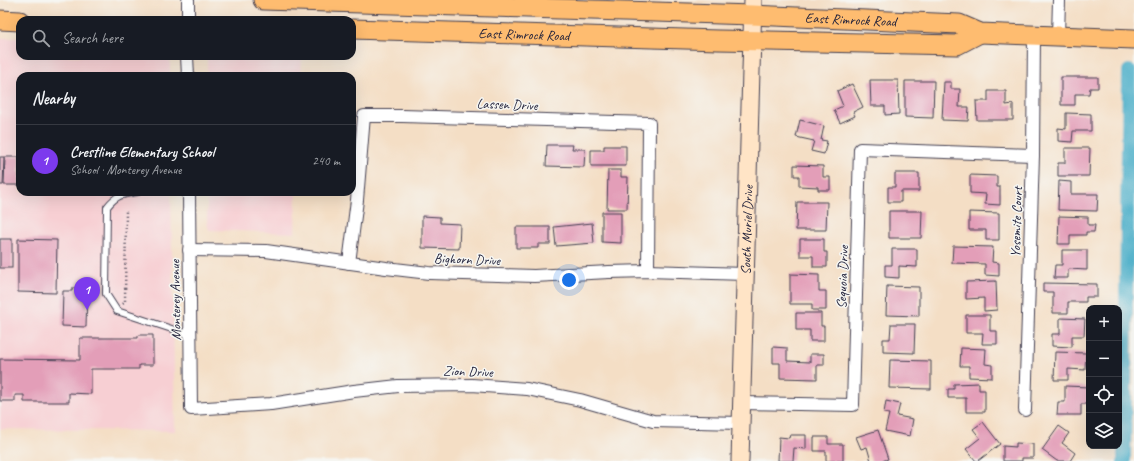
<!DOCTYPE html>
<meta charset="utf-8">
<style>
body{margin:0;font-family:Caveat,sans-serif;background:#20242c;color:#f1f3f6}
.controls{position:absolute;right:12px;bottom:12px;display:grid;overflow:hidden;border-radius:8px;box-shadow:0 4px 16px #0002}
.controls button{width:36px;height:36px;display:grid;place-items:center;padding:0;border:0;border-bottom:1px solid #363941;background:#171b24;color:#f1f3f6;font:20px sans-serif}
.you{position:absolute;left:569px;top:280px;width:14px;height:14px;margin:-10px;border:3px solid #fff;border-radius:50%;background:#1a73e8;box-shadow:0 0 0 6px #1a73e833}
.badge{display:grid;place-items:center;width:26px;height:26px;border-radius:50%;background:#7c3aed;color:#fff;font-size:13px;font-weight:700}
.pin{position:absolute;translate:-50% -33px;filter:drop-shadow(0 1px 2px #0008)}
.pin::after{content:'';position:absolute;top:21px;width:14px;height:12px;background:inherit;clip-path:polygon(0 0,100% 0,50% 100%)}
.list{margin:0;padding:0;list-style:none}
h2{display:flex;justify-content:space-between;align-items:center;height:52px;margin:0;padding:0 16px;font-size:17px}
h2 small{font-size:13px;font-weight:400;color:#9ea1a6}
.list li{display:grid;grid-template-columns:26px 1fr auto;gap:12px;align-items:center;box-sizing:border-box;height:72px;padding:0 16px;border-top:1px solid #363941}
.list b{display:block;font-size:15px;white-space:nowrap}
.list p{margin:0;font-size:13px;white-space:nowrap;color:#9ea1a6}
.list em{font-size:13px;font-style:normal;color:#9ea1a6}
.icon{flex:none;width:22px;height:22px;fill:none;stroke:currentColor;stroke-width:2;stroke-linecap:round;stroke-linejoin:round}
.map{position:relative;flex:none;width:1134px;height:461px;overflow:hidden}
.search{position:absolute;background:#171b24;box-shadow:0 4px 16px #0002;left:16px;top:16px;width:340px;height:44px;display:flex;align-items:center;gap:10px;box-sizing:border-box;padding:0 14px;border-radius:12px;color:#9ea1a6;font-size:15px}
.panel{position:absolute;background:#171b24;box-shadow:0 4px 16px #0002;left:16px;top:72px;width:340px;height:124px;border-radius:12px}
.map>svg:first-child{display:block}
.built{fill:#f7cfd3}
.lines{fill:none;stroke-linecap:round;stroke-linejoin:round}
.canal{stroke:#49adc8;stroke-width:14}
.building{fill:#e39eb8}
.lane-casing{stroke:#423e50;stroke-width:8}
.street-casing{stroke:#423e50;stroke-width:14}
.secondary-casing{stroke:#423e50;stroke-width:19}
.primary-casing{stroke:#423e50;stroke-width:21}
.path{stroke:#423e50;stroke-width:2.5;stroke-dasharray:1 3;stroke-linecap:butt}
.lane{stroke:#fff;stroke-width:6}
.street{stroke:#fff;stroke-width:12}
.secondary{stroke:#ffe4c6;stroke-width:17}
.primary{stroke:#febc70;stroke-width:19}
.labels{text-anchor:middle;stroke-width:3;stroke-linejoin:round;paint-order:stroke}
.street-label{font-size:14px;fill:#22223b;stroke:#f6f6f2}
</style>
<div class="map">
<svg width="1134" height="461" viewBox="0 0 1134 461">
<rect width="100%" height="100%" fill="#f6f6f2"/>
<filter id="ink" filterUnits="userSpaceOnUse"><feTurbulence type="fractalNoise" baseFrequency=".025" numOctaves="2"/><feDisplacementMap in="SourceGraphic" scale="8" xChannelSelector="R" yChannelSelector="G"/><feConvolveMatrix kernelMatrix="1 2 1 2 8 2 1 2 1" color-interpolation-filters="sRGB"/></filter>
<filter id="wash" filterUnits="userSpaceOnUse"><feTurbulence type="fractalNoise" baseFrequency=".012" numOctaves="4" result="noise"/><feDisplacementMap in="SourceGraphic" scale="16" xChannelSelector="R" yChannelSelector="G"/><feGaussianBlur stdDeviation="0.9" result="paint"/><feColorMatrix in="noise" values="0 0 0 0 0 0 0 0 0 0 0 0 0 0 0 0 0 1.4 0 .05"/><feComposite in="paint" operator="in"/></filter>
<g filter="url(#wash)">
<rect width="100%" height="100%" fill="#f4dec5"/>
<g class="built">
<path d="M0,38h20v18h150v20h-150v116h151l4,239 -175,-2z"/>
<path d="M207,56h95l-1,20h-94z"/>
<path d="M207,192h89l-1,41 -86,-3 -2,-8z"/>
</g>
<g class="lines">
<path class="canal" d="M1124,461l5,-390"/>
</g>
<g id="blocks">
<g class="building">
<path d="M1061,77h37v11h-8l-1,6h-14v11h-14z"/>
<path d="M870,80h28l1,34 -14,1v-9h-14z"/>
<path d="M905,81h29l-1,37 -28,-1z"/>
<path d="M944,82h7v7h9l-1,18h10l-1,14 -26,-1z"/>
<path d="M852,84l11,23 -10,5 2,4 -15,7 -6,-13 9,-4 -6,-15z"/>
<path d="M988,91h18v14l7,-1v16h-36l-1,-19h12z"/>
<path d="M1066,113l25,1v17h-18l-1,11 -14,-1v-13l8,1z"/>
<path d="M800,120l24,6 -3,14 6,1 -3,13 -13,-3 3,-10 -18,-4z"/>
<path d="M547,145h26l-1,4h13l-1,18 -38,-1z"/>
<path d="M604,146h22v20h-35v-16h13z"/>
<path d="M1065,148h25l-1,28h-31v-13h7z"/>
<path d="M0,157h4l-1,28h-3z"/>
<path d="M5,157h14v28h-15z"/>
<path d="M794,165l29,1v11h7v13h-12v-3l-19,-1v-10h-5z"/>
<path d="M608,170h13v7h7l-1,32h-20z"/>
<path d="M895,173h24v18h-18v11h-13v-15h7z"/>
<path d="M970,175l27,1v11h3v18l-15,-1 1,-10 -16,-1z"/>
<path d="M1059,181l12,1v12h27l-1,17 -39,-1z"/>
<path d="M797,202h30l-1,28h-30z"/>
<path d="M889,211h33l-1,27h-32z"/>
<path d="M602,212h19v31l-19,-1z"/>
<path d="M969,212l30,1v27h-13v-10h-17z"/>
<path d="M422,216l18,1v6l20,1 -1,25 -37,-1z"/>
<path d="M1059,216l29,1v8h7l-1,7h-8v3h-16v9h-12z"/>
<path d="M592,223l2,20 -38,3 -2,-19z"/>
<path d="M516,227h34v17h-12v4h-22z"/>
<rect x="0" y="239" width="12" height="29"/>
<path d="M18,239l39,1 -1,53 -38,-1z"/>
<path d="M800,239h24v13h3v15h-14v-11h-13z"/>
<path d="M953,246l40,1 -1,15 7,1v13l-14,-1v-11l-33,-1z"/>
<path d="M892,249h25v18l-18,-1v12l-14,-1v-12h7z"/>
<path d="M1062,250h25v20l-19,-1v9h-14l1,-13h7z"/>
<path d="M790,274l29,1v16h7v19h-14v-6h-22z"/>
<path d="M996,281l1,29 -13,1v-13l-18,1v-17z"/>
<path d="M1043,283l54,1v13h-11v5h-18v11h-15v-21h-10z"/>
<path d="M887,286l32,1v29l-33,-1z"/>
<path d="M72,288h15l-1,39 -24,-1 1,-35h9z"/>
<path d="M796,313h25v13h3v15h-14v-11h-14z"/>
<path d="M966,315h24v16h7v13h-15l1,-11h-17z"/>
<path d="M1060,318l25,1 -1,17h-12v11l-20,-1v-12h8z"/>
<path d="M891,324h24l-1,29 -31,-1v-13h7z"/>
<path d="M138,335h15v30h-14v4h-48v25l-22,-1v9h-45v-7h-9v6h-15v-42l80,1v-22h58z"/>
<path d="M773,347l14,1v13l23,1v-8h14v11h-7v14l-37,-1v-15h-7z"/>
<path d="M961,348l25,1 -1,15 7,1v13l-23,-1v-11h-9z"/>
<path d="M1055,352l31,1 -1,17 -17,-1v11h-14z"/>
<path d="M890,360l41,1v28l-42,-1z"/>
<path d="M979,383v7h6v22h-19v-14h-18v-9h6v-5z"/>
<path d="M1065,386l24,1v17h-8v11h-24l1,-13h7z"/>
<path d="M886,401l14,3 -3,12 16,3 -3,17 -25,-5 4,-17 -5,-1z"/>
<path d="M983,422l17,22 -22,17h-2l-10,-12 14,-11 -7,-9z"/>
<path d="M1059,426l10,7 -7,10 13,10 -5,8h-13l-15,-11z"/>
<path d="M878,430l10,29 -6,2h-11l-4,-14 -6,2 -5,-12z"/>
<path d="M790,435h16v14l-12,-1 -1,13h-15l1,-24 10,1z"/>
<path d="M814,437h14v7h15v17h-17v-10h-12z"/>
<path d="M1016,443l17,1v14h-11v3h-19v-15l13,1z"/>
</g>
</g>
</g>
<g filter="url(#ink)">
<use href="#blocks" fill-opacity="0" stroke="#423e50" stroke-width="1"/>
<g class="lines">
<g class="lane-casing">
<path id="lane" d="M138,192c-14,2 -21,2 -31,15l-1,87 11,17 73,24"/>
</g>
<g class="street-casing">
<g id="street">
<path d="M188,0v20"/>
<path d="M1058,36l1,-36"/>
<path d="M187,56l1,20"/>
<path d="M189,192l2,217 80,-5 83,-13 44,-5 74,-1 55,4 53,11 73,21 88,2"/>
<path d="M189,250l77,1 120,17 43,5 105,3 75,-4 39,-1 97,3"/>
<path d="M349,263l8,-63 7,-84h38l247,7 -1,148"/>
<path d="M741,403l112,2 7,-256 173,6"/>
<path d="M1025,410l8,-255 1,-120"/>
</g>
</g>
<g class="secondary-casing">
<g id="secondary">
<path id="s1" d="M740,461l13,-461"/>
</g>
</g>
<g class="primary-casing">
<g id="primary">
<path id="s2" d="M263,0l489,15 207,9 21,9 154,6"/>
<path d="M0,20l20,1"/>
<path id="s3" d="M352,29l366,11 239,5 23,-12"/>
</g>
</g>
<path class="path" d="M123,304l2,-2 1,-93"/>
<use href="#lane" class="lane"/>
<use href="#street" class="street"/>
<use href="#secondary" class="secondary"/>
<use href="#primary" class="primary"/>
</g>
</g>
<g class="labels">
<g class="street-label">
<text dy="5" stroke="none"><textPath href="#s2" startOffset="588">East Rimrock Road</textPath></text>
<text dy="5" stroke="none"><textPath href="#s3" startOffset="172">East Rimrock Road</textPath></text>
<text transform="translate(507 104) rotate(2)" y="5">Lassen Drive</text>
<text transform="translate(1016 222) rotate(-88)" y="5">Yosemite Court</text>
<text dy="5" stroke="none"><textPath href="#s1" startOffset="231">South Muriel Drive</textPath></text>
<text transform="translate(467 259) rotate(2)" y="5">Bighorn Drive</text>
<text transform="translate(842 277) rotate(-88)" y="5">Sequoia Drive</text>
<text transform="translate(175 300) rotate(-91)" y="5">Monterey Avenue</text>
<text transform="translate(468 371) rotate(2)" y="5">Zion Drive</text>
</g>
</g>
</svg>
<div class="controls">
<button>+</button>
<button>−</button>
<button><svg class="icon" aria-label="locate" viewBox="0 0 24 24"><circle cx="12" cy="12" r="6"/><path d="M12 2v4M12 18v4M2 12h4M18 12h4"/></svg></button>
<button><svg class="icon" aria-label="layers" viewBox="0 0 24 24"><path d="M12 4l9 5-9 5-9-5zM3 14l9 5 9-5"/></svg></button>
</div>
<div class="you"></div>
<div class="pin badge" style="left:87px;top:310px">1</div>
<div class="search"><svg class="icon" aria-label="search" viewBox="0 0 24 24"><circle cx="10" cy="10" r="6"/><path d="M15 15l6 6"/></svg>Search here</div>
<section class="panel">
<h2>Nearby<small></small></h2>
<ul class="list">
<li><span class="badge">1</span><div><b>Crestline Elementary School</b><p>School · Monterey Avenue</p></div><em>240 m</em></li>
</ul>
</section>
</div>
